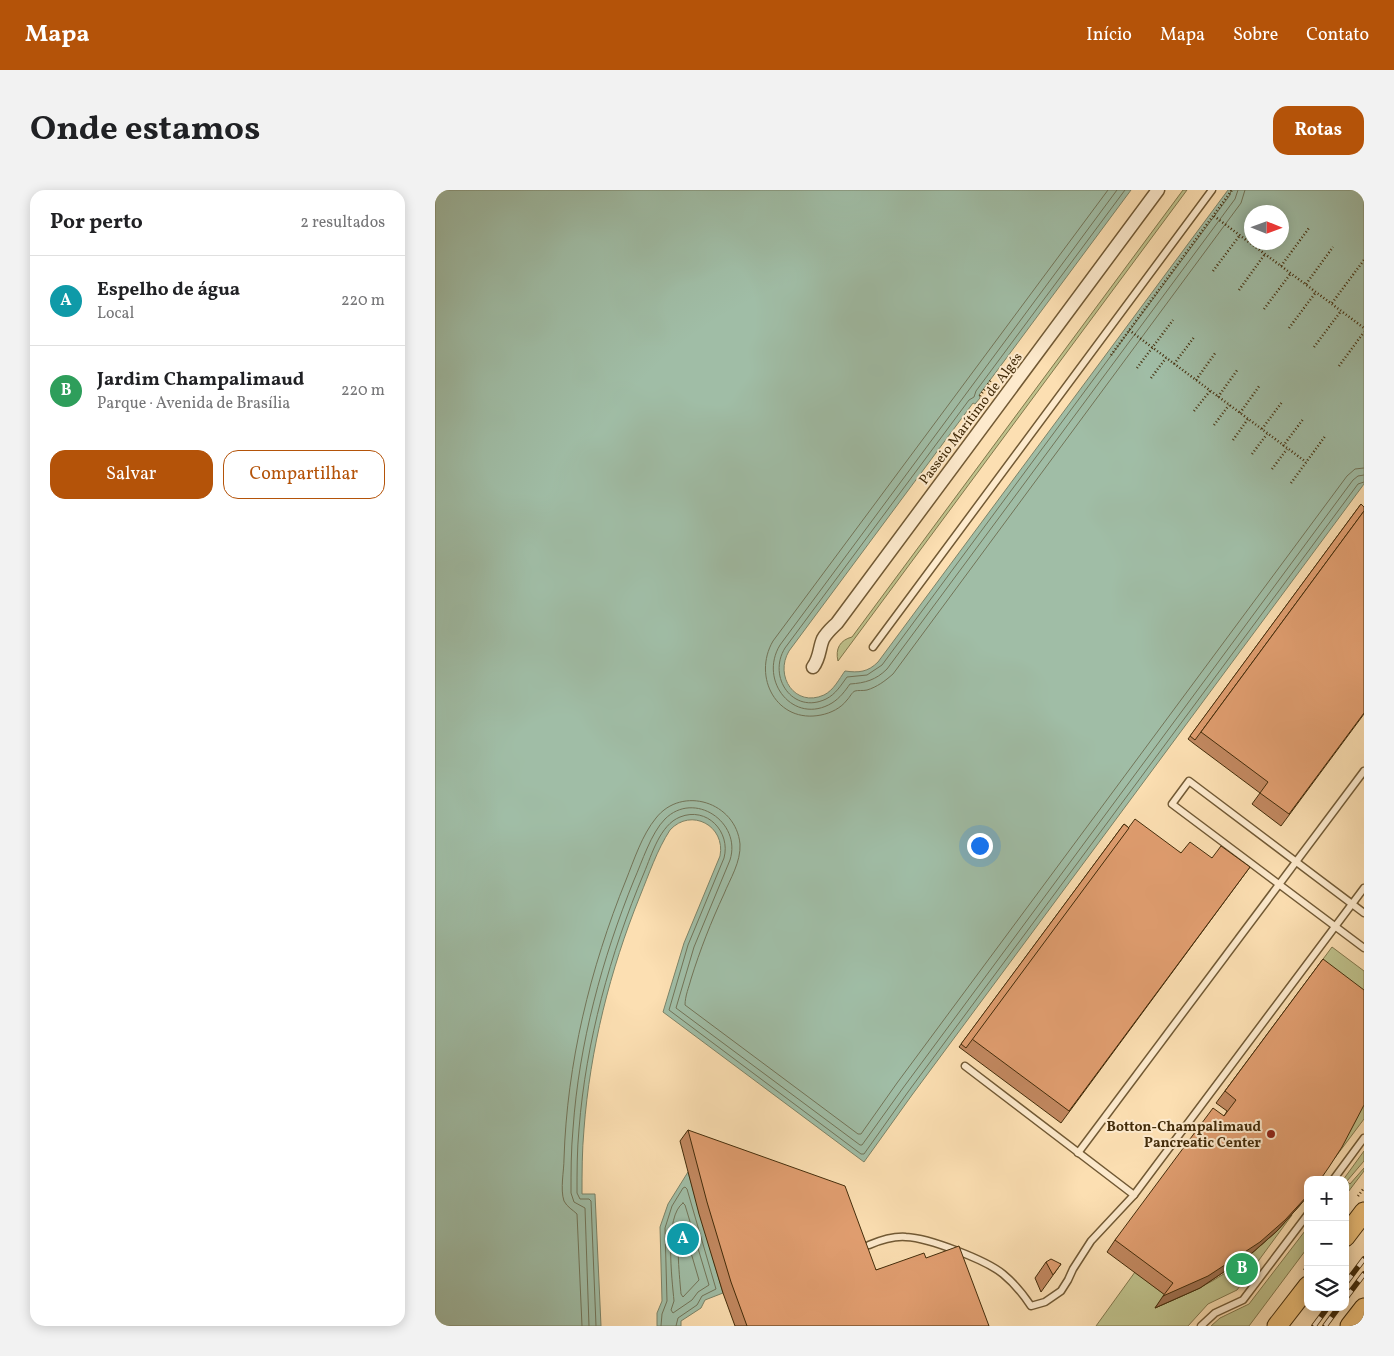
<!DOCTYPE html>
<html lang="pt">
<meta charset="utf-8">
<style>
body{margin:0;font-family:Vollkorn,serif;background:#f2f2f2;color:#202124}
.controls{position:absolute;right:15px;bottom:15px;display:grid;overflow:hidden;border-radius:10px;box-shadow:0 2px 12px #0003}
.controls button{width:45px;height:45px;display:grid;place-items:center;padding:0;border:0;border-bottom:1px solid #e0e0e0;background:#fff;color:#202124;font:25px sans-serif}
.compass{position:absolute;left:809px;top:15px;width:45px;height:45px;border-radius:50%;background:#fff;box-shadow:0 2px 12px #0003;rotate:91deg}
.you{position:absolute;left:544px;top:655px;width:18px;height:18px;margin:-12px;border:4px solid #fff;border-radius:50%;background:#1a73e8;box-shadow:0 0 0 8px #1a73e833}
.badge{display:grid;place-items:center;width:32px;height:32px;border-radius:50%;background:#b45309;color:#fff;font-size:16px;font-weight:700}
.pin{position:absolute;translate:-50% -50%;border:2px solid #fff;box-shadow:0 1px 5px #0006}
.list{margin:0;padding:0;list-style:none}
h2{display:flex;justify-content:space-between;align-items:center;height:65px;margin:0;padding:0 20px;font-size:21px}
h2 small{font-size:16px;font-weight:400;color:#757577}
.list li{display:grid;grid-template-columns:32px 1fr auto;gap:15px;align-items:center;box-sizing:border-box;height:90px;padding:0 20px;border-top:1px solid #e0e0e0}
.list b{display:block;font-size:19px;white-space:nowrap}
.list p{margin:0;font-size:16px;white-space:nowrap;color:#757577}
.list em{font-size:16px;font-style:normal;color:#757577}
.actions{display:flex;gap:10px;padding:15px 20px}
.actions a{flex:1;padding:11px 0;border:1px solid #b45309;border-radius:15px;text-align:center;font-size:18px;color:#b45309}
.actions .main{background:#b45309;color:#fff}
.icon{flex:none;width:28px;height:28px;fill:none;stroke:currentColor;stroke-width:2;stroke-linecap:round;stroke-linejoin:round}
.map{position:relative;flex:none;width:929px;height:1136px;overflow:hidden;border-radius:15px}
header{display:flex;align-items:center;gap:30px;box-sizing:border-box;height:70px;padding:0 25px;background:#b45309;color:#fff}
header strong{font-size:24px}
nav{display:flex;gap:28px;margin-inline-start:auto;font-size:18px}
.intro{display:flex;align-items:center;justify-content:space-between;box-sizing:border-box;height:120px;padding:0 30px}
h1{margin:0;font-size:35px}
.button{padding:12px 22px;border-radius:15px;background:#b45309;color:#fff;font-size:18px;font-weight:700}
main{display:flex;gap:30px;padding:0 30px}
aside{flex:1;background:#fff;border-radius:15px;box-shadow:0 2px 12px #0003}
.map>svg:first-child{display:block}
.green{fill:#bfc28c;stroke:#81774b}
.water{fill:#a0bda6;stroke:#7b8368;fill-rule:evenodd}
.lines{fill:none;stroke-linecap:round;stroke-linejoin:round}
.shore{stroke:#727458;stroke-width:1}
.lane-casing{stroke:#715934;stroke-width:9}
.street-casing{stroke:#715934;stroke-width:15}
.primary-casing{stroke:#432c0a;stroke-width:21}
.path{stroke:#432c0a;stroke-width:2.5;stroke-dasharray:1 2.5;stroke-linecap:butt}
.lane{stroke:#fdeacd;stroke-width:6}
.street{stroke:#fdeacd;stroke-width:12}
.primary{stroke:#eec079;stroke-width:19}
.rail-casing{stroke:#432c0a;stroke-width:5.5}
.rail{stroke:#fdeacd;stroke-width:4;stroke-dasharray:11;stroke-linecap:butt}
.wall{fill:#c28860;stroke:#432c0a}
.shaded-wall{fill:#9e6f4e;stroke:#432c0a}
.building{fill:#e19e70;stroke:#432c0a}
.poi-dot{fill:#8f2418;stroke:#fdeacd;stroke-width:2}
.labels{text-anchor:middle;stroke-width:4;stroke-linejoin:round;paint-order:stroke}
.street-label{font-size:14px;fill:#432c0a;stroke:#fdeacd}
.poi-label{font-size:14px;font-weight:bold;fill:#432c0a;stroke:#fdeacd;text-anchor:end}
</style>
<header>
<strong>Mapa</strong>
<nav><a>Início</a><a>Mapa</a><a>Sobre</a><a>Contato</a></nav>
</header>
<div class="intro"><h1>Onde estamos</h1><a class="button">Rotas</a></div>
<main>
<aside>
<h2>Por perto<small>2 resultados</small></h2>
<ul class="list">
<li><span class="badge" style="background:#0f9aa8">A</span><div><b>Espelho de água</b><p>Local</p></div><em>220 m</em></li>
<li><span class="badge" style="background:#2e9e5b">B</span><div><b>Jardim Champalimaud</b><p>Parque · Avenida de Brasília</p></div><em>220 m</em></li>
</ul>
<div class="actions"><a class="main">Salvar</a><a>Compartilhar</a></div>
</aside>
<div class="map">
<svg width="929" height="1136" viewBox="0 0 929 1136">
<rect width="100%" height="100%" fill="#fcdfb2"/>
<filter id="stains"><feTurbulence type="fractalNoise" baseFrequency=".004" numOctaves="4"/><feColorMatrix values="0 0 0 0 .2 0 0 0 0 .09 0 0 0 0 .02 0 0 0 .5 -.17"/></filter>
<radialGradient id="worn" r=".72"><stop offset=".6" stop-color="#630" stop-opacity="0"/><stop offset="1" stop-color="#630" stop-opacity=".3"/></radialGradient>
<g class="green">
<path d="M748,0h4l-349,471c-3,-12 2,-21 14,-24z"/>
<path d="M897,757l32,24v32l-49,-33z"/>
<path d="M929,903v26l-30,40z"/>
<path d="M929,961v10l-17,20 3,3 14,-16v3l-19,25v-16h-2z"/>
<path d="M857,1025l-55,75 -29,14 -20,22h-92l39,-54 30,23 -8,12c14,-6 28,-12 42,-19 35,-17 66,-44 93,-73z"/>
<path d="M873,1037v20l-59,79h-38l9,-8 29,-14z"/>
</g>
<g class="water">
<path d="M0,0h696l-152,205 1,3 -5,6 -2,-1 -184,248c-15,25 6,57 35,44 10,-5 15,-16 21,-24 14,2 23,1 33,-9l350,-472h136v294l-452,611 -48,67 -201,-150 21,-69 36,-87c6,-30 -29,-49 -50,-26 -13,20 -21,44 -30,66 -30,74 -50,154 -56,233 -2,22 -2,44 -2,65h13l6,132h-166zM816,22h30v30h-30z"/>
<path d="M253,982l35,121 -18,7 -4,8 -20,13v5h-24v-13l5,-12 -2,-74 8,-23z"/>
</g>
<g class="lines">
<g class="shore">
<path d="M673,0l-335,451c-21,36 4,83 48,74 10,-2 20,-7 26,-15 3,-3 5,-8 8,-9 3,-1 8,0 12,-1 10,-3 18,-9 26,-16l348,-471 4,-13"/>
<path d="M682,0l-337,455c-22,36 14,81 52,58 8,-5 13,-12 18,-19 15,-1 26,-4 37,-15l348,-470 3,-9"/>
<path d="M690,0l-149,201 -2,6 -5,3 -184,248c-18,29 8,67 41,51 10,-5 15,-14 21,-22l20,-2 15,-10 348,-470 1,-5"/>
<path d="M248,1013l2,2 24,80 -11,7 -6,8 -19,13 -2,-3 3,-9c-2,-22 -10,-85 9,-98z"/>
<path d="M246,1037l3,2 15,51 -16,17 -2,-3c-1,-12 -6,-59 0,-67z"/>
<path d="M147,1136l-5,-112c-4,-4 -10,-7 -13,-13 -4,-12 0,-30 0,-42 3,-96 26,-190 62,-279 8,-20 16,-45 30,-62 26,-33 80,-16 84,26 1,18 -10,35 -16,50 -13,28 -24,56 -33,85 -2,8 -6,17 -6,26l173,129h3l36,-51 450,-607 8,-7 9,-1"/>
<path d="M154,1136l-4,-118 -11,-6 -3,-9c0,-21 0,-43 2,-64 6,-86 29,-170 61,-249 8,-18 17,-47 31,-61 29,-29 77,3 65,41l-36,87 -18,61 184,137h2l41,-57 450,-608 5,-4 6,-1"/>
<path d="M161,1136l-5,-125 -2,-2h-9l-3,-6c0,-21 0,-43 2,-64 7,-88 31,-175 65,-256 8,-19 16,-48 36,-56 27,-11 51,15 44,41l-36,87 -19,65 192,144h3l44,-62 450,-608 6,-2"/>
<path d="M226,1136l1,-12 5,-13 -2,-73 7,-22 11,-18 2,-1 2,2 29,100 -14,7 -5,9 -19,13 -2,8"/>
</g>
<g class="lane-casing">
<g id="lane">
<path d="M438,457l339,-457"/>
<path d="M929,723l-175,-132 -17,23 192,144"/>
<path d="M530,876l169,129"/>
<path d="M643,963l286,-382"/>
<path d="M898,990l31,-42"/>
<path d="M434,1055c12,-5 24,-9 37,-8 23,1 80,23 97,37 11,9 20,20 28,32l14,-4 16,-11 7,-11 5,-11 18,-28 43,-46 230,-307"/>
<path d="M766,1136l14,-13 28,-13 65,-86"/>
</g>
</g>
<g class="street-casing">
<path id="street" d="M378,477c7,-9 6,-19 10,-28 4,-7 9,-11 14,-16l321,-433"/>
</g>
<g class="primary-casing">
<g id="primary">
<path d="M910,1047l19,-25"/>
<path d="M842,1136l31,-40"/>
<path d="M915,1136l14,-18"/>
</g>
</g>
<g class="path">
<path d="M779,26l150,112"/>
<path d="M846,76l28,-38"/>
<path d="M778,81l27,-36"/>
<path d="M871,94l27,-37"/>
<path d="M804,100l26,-36"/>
<path d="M897,113l32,-43"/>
<path d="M829,119l27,-36"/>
<path d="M854,138l27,-36"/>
<path d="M694,140l177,132"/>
<path d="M879,157l27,-36"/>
<path d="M676,165l121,-165"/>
<path d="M739,174l21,-28"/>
<path d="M904,176l25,-34"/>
<path d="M702,178l36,-48"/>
<path d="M716,188l15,-20"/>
<path d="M761,190l20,-28"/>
<path d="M545,206l11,-16"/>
<path d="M783,207l20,-28"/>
<path d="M759,221l16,-20"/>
<path d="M805,223l20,-28"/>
<path d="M779,235l15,-20"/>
<path d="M827,239l20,-27"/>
<path d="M798,250l15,-21"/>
<path d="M848,256l21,-28"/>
<path d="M817,264l15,-20"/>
<path d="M837,279l15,-20"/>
<path d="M856,293l35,-48"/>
<path d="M923,1006l6,-8"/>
<path d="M869,1080l4,-5"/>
</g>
<use href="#lane" class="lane"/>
<use href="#street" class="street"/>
<use href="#primary" class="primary"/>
<g class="rail-casing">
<g id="rail">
<path d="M910,1094l19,-25"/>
<path d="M910,1109l19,-25"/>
<path d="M879,1136l14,-19"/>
<path d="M890,1136l14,-19"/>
</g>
</g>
<use href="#rail" class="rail"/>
</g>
<g class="wall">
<path d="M926,314l3,210 -83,112 -29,-22 8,-11 -67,-50 -5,-4z"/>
<path d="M689,634l5,4 52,25 31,5 38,9 -189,256 -102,-76z"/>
<path d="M888,769l-22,245 -24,27 -25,22 -52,35 -45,20 10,-13 -58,-43 8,-12 109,-124 3,-5 -11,-8z"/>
<path d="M253,940l188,140 50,-12 63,68h-254l-12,-33 -24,-79 -19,-73z"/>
<path d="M611,1072l15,2 -20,28 -6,-14z"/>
</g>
<path class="shaded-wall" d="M873,1005v1l-7,8 -24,27 -25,22 -52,35 -45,20 8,-12z"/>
<g class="building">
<path d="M926,314l3,3v4l-169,229 -5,-4z"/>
<path d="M929,321v202l-75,101 -29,-21 8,-11 -67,-50z"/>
<path d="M700,629l46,34 9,-11 22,16 9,-12 29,21 -181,244 -97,-72z"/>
<path d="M689,634l5,4 -163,220 -5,-4z"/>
<path d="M888,769l41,31v115l-22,42 -13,20 -9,13h-12v15l-23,25 -25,22 -52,34 -45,20 10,-13 -58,-43 98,-132 11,8 12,-16 -11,-9z"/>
<path d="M253,940l157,56 31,84 48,-17 2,5 33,-12 30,80h-242l-16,-44 -24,-80z"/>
<path d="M616,1069l10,5 -8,11 -7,-13z"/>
</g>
<circle class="poi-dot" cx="836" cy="944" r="5"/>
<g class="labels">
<g class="street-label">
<text transform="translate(535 228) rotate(-53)" y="5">Passeio Marítimo de Algés</text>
</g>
<g class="poi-label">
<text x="826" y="941">Botton-Champalimaud<tspan x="826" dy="16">Pancreatic Center</tspan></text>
</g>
</g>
<rect width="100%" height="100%" filter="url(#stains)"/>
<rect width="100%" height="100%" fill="url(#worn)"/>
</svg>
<div class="controls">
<button>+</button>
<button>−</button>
<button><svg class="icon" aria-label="layers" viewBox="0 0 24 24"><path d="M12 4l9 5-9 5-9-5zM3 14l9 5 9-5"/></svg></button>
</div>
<svg class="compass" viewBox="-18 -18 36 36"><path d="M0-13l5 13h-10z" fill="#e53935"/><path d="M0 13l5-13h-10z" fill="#757577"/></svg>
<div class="you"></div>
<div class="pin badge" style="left:248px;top:1049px;background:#0f9aa8">A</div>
<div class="pin badge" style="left:807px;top:1079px;background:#2e9e5b">B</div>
</div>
</main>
